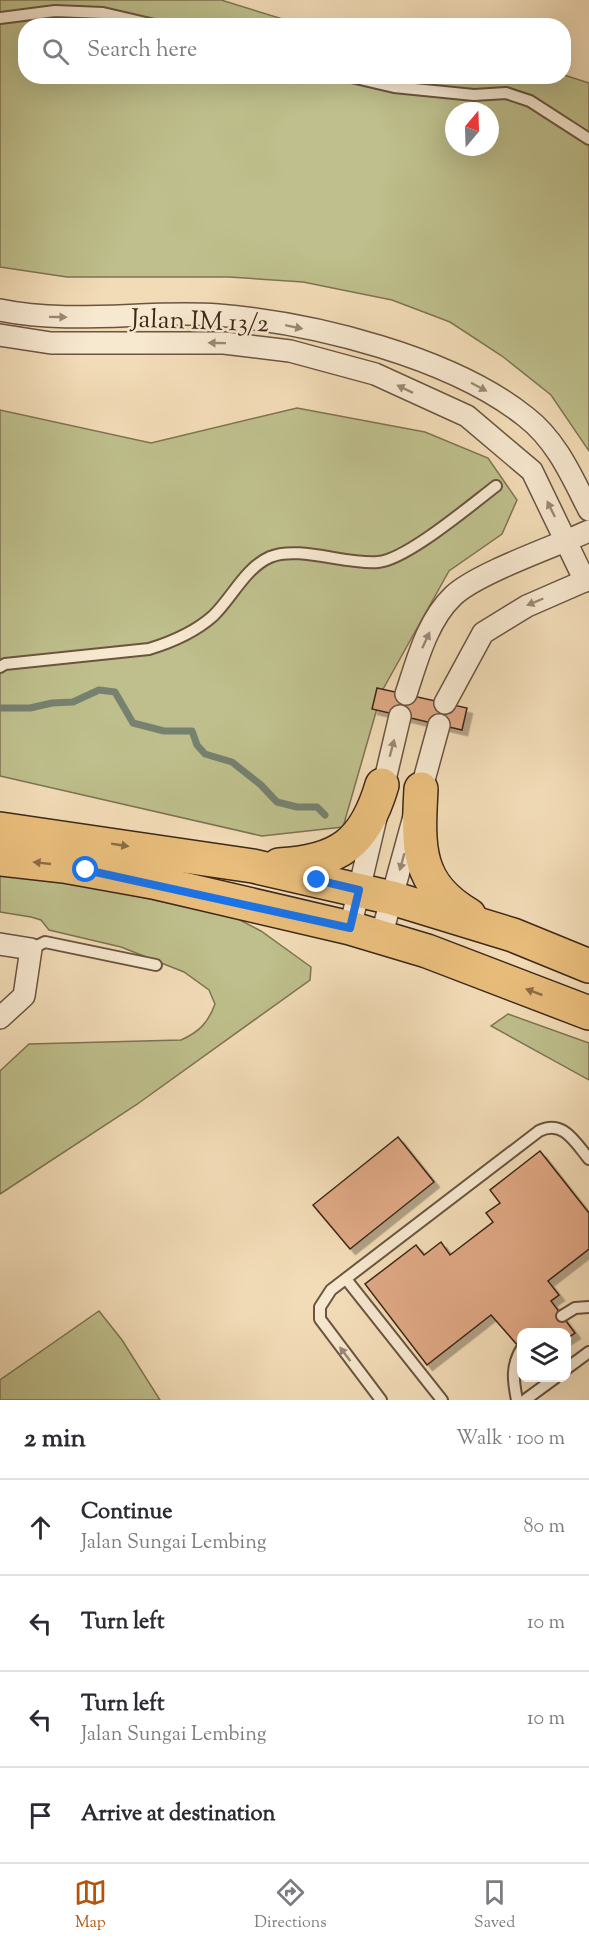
<!DOCTYPE html>
<meta charset="utf-8">
<style>
body{margin:0;font-family:"Sorts Mill Goudy",serif;background:#f7f7f7;color:#2b2b33}
.controls{position:absolute;right:18px;bottom:18px;display:grid;overflow:hidden;border-radius:12px;box-shadow:0 6px 24px #0002}
.controls button{width:54px;height:54px;display:grid;place-items:center;padding:0;border:0;border-bottom:2px solid #e1e1e2;background:#fff;color:#2b2b33;font:30px sans-serif}
.compass{position:absolute;left:445px;top:102px;width:54px;height:54px;border-radius:50%;background:#fff;box-shadow:0 6px 24px #0002;rotate:19deg}
.stop{position:absolute;width:18px;height:18px;margin:-14px;border:4px solid #1a73e8;border-radius:50%;background:#fff}
.stop.end{background:#1a73e8;border-color:#fff;box-shadow:0 2px 6px #0008}
.list{margin:0;padding:0;list-style:none}
h2{display:flex;justify-content:space-between;align-items:center;height:78px;margin:0;padding:0 24px;font-size:26px}
h2 small{font-size:20px;font-weight:400;color:#7c7c81}
.list li{display:grid;grid-template-columns:39px 1fr auto;gap:18px;align-items:center;box-sizing:border-box;height:96px;padding:0 24px;border-top:2px solid #e1e1e2}
.list b{display:block;font-size:22px;white-space:nowrap}
.list p{margin:0;font-size:20px;white-space:nowrap;color:#7c7c81}
.list em{font-size:20px;font-style:normal;color:#7c7c81}
.icon{flex:none;width:33px;height:33px;fill:none;stroke:currentColor;stroke-width:2;stroke-linecap:round;stroke-linejoin:round}
.map{position:relative;flex:none;width:589px;height:1400px;overflow:hidden}
.search{position:absolute;background:#fff;box-shadow:0 6px 24px #0002;left:18px;right:18px;top:18px;height:66px;display:flex;align-items:center;gap:15px;box-sizing:border-box;padding:0 21px;border-radius:24px;color:#7c7c81;font-size:22px}
.sheet{height:462px;background:#fff}
nav{display:flex;justify-content:space-around;align-items:center;box-sizing:border-box;height:84px;border-top:2px solid #e1e1e2;background:#fff;font-size:16px;color:#7c7c81}
nav a{display:grid;justify-items:center;gap:3px}
nav .on{color:#b45309}
.map>svg:first-child{display:block}
.green{fill:#bebf8c;stroke:#7e7452;stroke-width:1.5;fill-rule:evenodd}
.lines{fill:none;stroke-linecap:round;stroke-linejoin:round}
.stream{stroke:#76816f;stroke-width:7}
.building{fill:#e0a986;stroke:#3e2818;stroke-width:1.5;filter:url(#shadow)}
.lane-casing{stroke:#6b5540;stroke-width:14}
.street-casing{stroke:#6b5540;stroke-width:24}
.primary-casing{stroke:#3e2818;stroke-width:36}
.lane{stroke:#f7e8d0;stroke-width:10}
.street{stroke:#f7e8d0;stroke-width:21}
.primary{stroke:#e9be7c;stroke-width:33}
.oneway{fill:#9a8874}
.oneway2{fill:#8b6c45}
.route{stroke:#1a73e8;stroke-width:8}
.labels{text-anchor:middle;stroke-width:5;stroke-linejoin:round;paint-order:stroke}
.street-label{font-size:26px;fill:#3e2818;stroke:#f7e8d0}
</style>
<div class="map">
<svg width="589" height="1400" viewBox="0 0 589 1400">
<defs>
<filter id="shadow"><feDropShadow dx="5.5" dy="5.5" stdDeviation="0" flood-color="#0004"/></filter>
</defs>
<rect width="100%" height="100%" fill="#f2dcb7"/>
<filter id="stains"><feTurbulence type="fractalNoise" baseFrequency=".00333" numOctaves="4"/><feColorMatrix values="0 0 0 0 .2 0 0 0 0 .09 0 0 0 0 .02 0 0 0 .5 -.17"/></filter>
<radialGradient id="worn" r=".72"><stop offset=".6" stop-color="#630" stop-opacity="0"/><stop offset="1" stop-color="#630" stop-opacity=".3"/></radialGradient>
<g class="green">
<path d="M0,0h221l81,25 -276,1v50l538,-1 25,8v368l-38,-56 -49,-39 -52,-34 -58,-22 -89,-18 -74,-5h-162l-67,-10zM454,111h36v36h-36z"/>
<path d="M297,408l128,24 63,26 29,42 -15,34 -53,37 -67,120 -39,136 -81,9 -262,-60v-366l151,33z"/>
<path d="M0,875l73,7 163,36 25,13 50,36 -1,13 -174,125 -136,89v-123l29,-27 152,-4c18,-8 27,-17 34,-36l-6,-14 -25,-18 -63,-25 -72,-17 -8,-10 -10,-3 -31,-5z"/>
<path d="M508,1014l81,29v37l-98,-54z"/>
<path d="M99,1311l23,29 38,60h-160v-20z"/>
</g>
<g class="lines">
<path class="stream" d="M0,708h30l22,-5 21,-1 26,-12 16,2 18,31 31,8h28l5,14 8,9 27,8 29,23 16,17 20,5h20l8,8"/>
</g>
<g class="building">
<path d="M377,688l90,20 -5,22 -90,-21z"/>
<path d="M398,1137l36,45 -84,67 -37,-44z"/>
<path d="M540,1151l49,62v36l-41,32 11,14 -8,6 24,32 -9,6v-7h-44v13l-3,2 -28,-32 -64,50 -62,-81 51,-39 8,10 17,-13 9,13 43,-33 -7,-9 14,-10 -10,-13z"/>
</g>
<g class="lines">
<g class="lane-casing">
<g id="lane">
<path d="M0,18l55,-7 48,2 56,13"/>
<path d="M347,76l47,11 80,8 32,-2 24,8 59,38"/>
<path d="M0,667l5,-3 144,-15c23,-7 46,-17 64,-33 19,-18 32,-48 57,-59 28,-12 77,8 108,5 28,-2 93,-57 118,-76"/>
<path d="M31,949l14,-7 111,23"/>
<path d="M346,1279l96,121"/>
<path d="M562,1316l13,-8 14,-1"/>
<path d="M566,1369l23,-17"/>
<path d="M381,1400l-61,-81v-12l11,-17 208,-159c24,-12 36,11 50,28"/>
<path d="M517,1400c-4,-20 -6,-34 5,-52"/>
<path d="M525,1400l30,-22"/>
</g>
</g>
<g class="street-casing">
<g id="street">
<path d="M0,310c72,15 145,0 218,5 96,8 233,42 308,102 31,24 46,60 63,93"/>
<path d="M0,335l51,8h173l66,8 85,23 92,42 65,55 53,110"/>
<path d="M406,694c11,-33 21,-73 47,-98 24,-23 103,-50 136,-65"/>
<path d="M445,703l38,-70 44,-27 62,-27"/>
<path d="M350,928l50,-212"/>
<path d="M381,937l58,-212"/>
<path d="M0,944l31,5 -7,47 -24,22"/>
</g>
</g>
<g class="primary-casing">
<g id="primary">
<path d="M421,789c-3,56 -6,95 48,126"/>
<path d="M0,829l253,37 139,32 121,37 76,31"/>
<path d="M0,859l64,7 89,16 197,46 77,23 162,62"/>
<path d="M279,865c60,-3 86,-22 103,-80"/>
</g>
</g>
<use href="#lane" class="lane"/>
<use href="#street" class="street"/>
<use href="#primary" class="primary"/>
</g>
<defs><path id="oneway-solid" d="M-6-.8H1V-3.2L6.5 0L1 3.2V.8H-6Z" transform="scale(1.5)"/></defs>
<g class="oneway">
<use href="#oneway-solid" transform="translate(58 317) rotate(1)"/>
<use href="#oneway-solid" transform="translate(294 327) rotate(12)"/>
<use href="#oneway-solid" transform="translate(217 343) rotate(-179)"/>
<use href="#oneway-solid" transform="translate(479 387) rotate(28)"/>
<use href="#oneway-solid" transform="translate(405 389) rotate(-154)"/>
<use href="#oneway-solid" transform="translate(551 509) rotate(-116)"/>
<use href="#oneway-solid" transform="translate(535 602) rotate(157)"/>
<use href="#oneway-solid" transform="translate(426 640) rotate(-65)"/>
<use href="#oneway-solid" transform="translate(392 748) rotate(-75)"/>
<use href="#oneway-solid" transform="translate(402 862) rotate(105)"/>
<use href="#oneway-solid" transform="translate(345 1354) rotate(-127)"/>
</g>
<g class="oneway2">
<use href="#oneway-solid" transform="translate(120 845) rotate(9)"/>
<use href="#oneway-solid" transform="translate(42 863) rotate(-174)"/>
<use href="#oneway-solid" transform="translate(534 992) rotate(-159)"/>
</g>
<g class="lines">
<path class="route" d="M86,870l264,58 9,-38 -42,-10"/>
</g>
<g class="labels">
<g class="street-label">
<text transform="translate(200 320) rotate(2)" y="9">Jalan IM 13/2</text>
</g>
</g>
<rect width="100%" height="100%" filter="url(#stains)"/>
<rect width="100%" height="100%" fill="url(#worn)"/>
</svg>
<div class="controls">
<button><svg class="icon" aria-label="layers" viewBox="0 0 24 24"><path d="M12 4l9 5-9 5-9-5zM3 14l9 5 9-5"/></svg></button>
</div>
<svg class="compass" viewBox="-18 -18 36 36"><path d="M0-13l5 13h-10z" fill="#e53935"/><path d="M0 13l5-13h-10z" fill="#7c7c81"/></svg>
<div class="stop" style="left:86px;top:870px"></div>
<div class="stop end" style="left:317px;top:880px"></div>
<div class="search"><svg class="icon" aria-label="search" viewBox="0 0 24 24"><circle cx="10" cy="10" r="6"/><path d="M15 15l6 6"/></svg>Search here</div>
</div>
<section class="sheet">
<h2>2 min<small>Walk · 100 m</small></h2>
<ul class="list">
<li><svg class="icon" aria-label="ahead" viewBox="0 0 24 24"><path d="M12 20V5M6 11l6-6 6 6"/></svg><div><b>Continue</b><p>Jalan Sungai Lembing</p></div><em>80 m</em></li>
<li><svg class="icon" aria-label="left" viewBox="0 0 24 24"><path d="M17 20v-9H6M10 6l-5 5 5 5"/></svg><div><b>Turn left</b></div><em>10 m</em></li>
<li><svg class="icon" aria-label="left" viewBox="0 0 24 24"><path d="M17 20v-9H6M10 6l-5 5 5 5"/></svg><div><b>Turn left</b><p>Jalan Sungai Lembing</p></div><em>10 m</em></li>
<li><svg class="icon" aria-label="arrive" viewBox="0 0 24 24"><path d="M6 21V4h12l-3 4 3 4H6"/></svg><div><b>Arrive at destination</b></div></li>
</ul>
</section>
<nav>
<a class="on"><svg class="icon" aria-label="map" viewBox="0 0 24 24"><path d="M3 6l6-2 6 2 6-2v14l-6 2-6-2-6 2zM9 4v14M15 6v14"/></svg>Map</a>
<a><svg class="icon" aria-label="directions" viewBox="0 0 24 24"><path d="M12 3l9 9-9 9-9-9zM9 14v-3h6M13 9l2 2-2 2"/></svg>Directions</a>
<a><svg class="icon" aria-label="saved" viewBox="0 0 24 24"><path d="M7 4h10v16l-5-4-5 4z"/></svg>Saved</a>
</nav>
